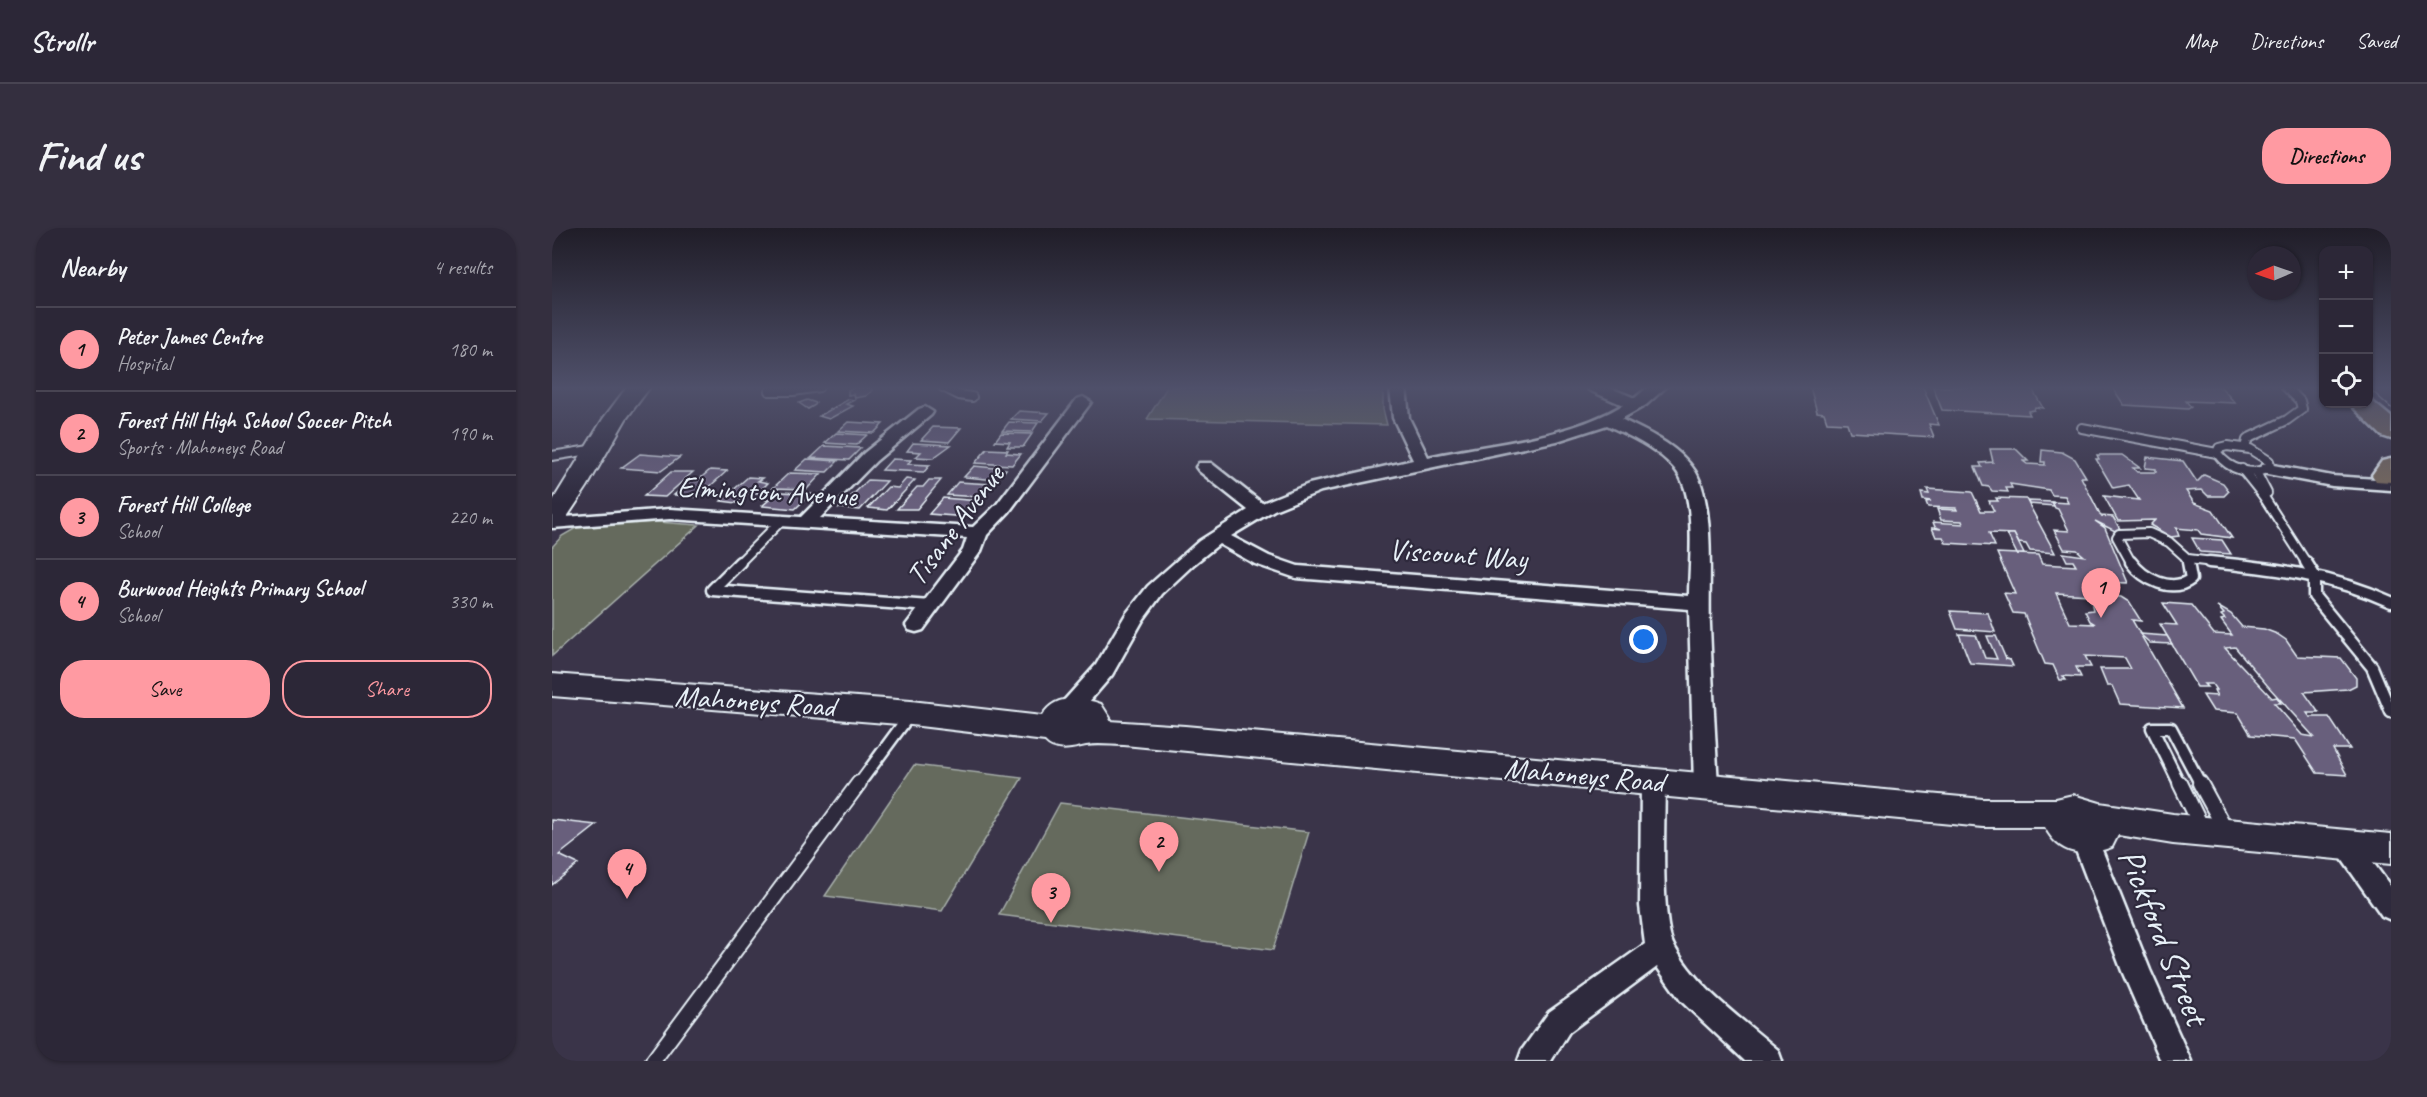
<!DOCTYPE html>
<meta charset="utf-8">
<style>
body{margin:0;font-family:Caveat,sans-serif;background:#342f3f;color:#f1f3f6}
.controls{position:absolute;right:18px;top:18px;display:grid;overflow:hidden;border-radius:12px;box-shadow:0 2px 4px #0004}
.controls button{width:54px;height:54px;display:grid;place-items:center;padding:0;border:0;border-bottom:2px solid #484452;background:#2c2737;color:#f1f3f6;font:30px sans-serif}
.compass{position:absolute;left:1695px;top:18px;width:54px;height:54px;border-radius:50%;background:#2c2737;box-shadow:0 2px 4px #0004;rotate:268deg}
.you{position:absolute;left:1092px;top:412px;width:21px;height:21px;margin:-15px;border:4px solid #fff;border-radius:50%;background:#1a73e8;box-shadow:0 0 0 9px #1a73e833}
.badge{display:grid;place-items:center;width:39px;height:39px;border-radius:50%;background:#ff9aa2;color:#111;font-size:20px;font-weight:700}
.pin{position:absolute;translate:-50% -50px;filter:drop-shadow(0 2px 3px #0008)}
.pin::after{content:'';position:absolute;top:32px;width:21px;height:18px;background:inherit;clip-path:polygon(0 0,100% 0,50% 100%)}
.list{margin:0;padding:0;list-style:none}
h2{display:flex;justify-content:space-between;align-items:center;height:78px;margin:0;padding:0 24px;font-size:26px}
h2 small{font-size:20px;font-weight:400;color:#a6a5ad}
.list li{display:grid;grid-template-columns:39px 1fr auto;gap:18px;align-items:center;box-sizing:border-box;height:84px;padding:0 24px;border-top:2px solid #484452}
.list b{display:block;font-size:22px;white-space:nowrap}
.list p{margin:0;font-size:20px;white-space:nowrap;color:#a6a5ad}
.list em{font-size:20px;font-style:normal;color:#a6a5ad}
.actions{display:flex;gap:12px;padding:18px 24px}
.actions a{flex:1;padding:14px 0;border:2px solid #ff9aa2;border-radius:24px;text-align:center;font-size:21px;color:#ff9aa2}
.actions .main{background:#ff9aa2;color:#111}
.icon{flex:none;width:33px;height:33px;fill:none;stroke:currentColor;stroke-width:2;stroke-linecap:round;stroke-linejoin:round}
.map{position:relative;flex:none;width:1839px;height:833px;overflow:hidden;border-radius:24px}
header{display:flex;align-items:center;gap:36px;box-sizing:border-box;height:84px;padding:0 30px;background:#2c2737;border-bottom:2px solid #484452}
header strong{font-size:28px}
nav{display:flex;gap:33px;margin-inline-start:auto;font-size:21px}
.intro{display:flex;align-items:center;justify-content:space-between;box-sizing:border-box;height:144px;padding:0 36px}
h1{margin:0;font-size:42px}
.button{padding:15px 27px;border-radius:24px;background:#ff9aa2;color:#111;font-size:21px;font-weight:700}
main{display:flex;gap:36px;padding:0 36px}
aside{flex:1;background:#2c2737;border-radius:24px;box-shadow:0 2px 4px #0004}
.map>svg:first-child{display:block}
.green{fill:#656a5d;stroke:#a6aeaa;stroke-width:1.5}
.building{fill:#675e7b;stroke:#e8f1f8;stroke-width:1.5;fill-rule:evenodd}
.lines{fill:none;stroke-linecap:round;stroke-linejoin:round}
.lane-far2-casing{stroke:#e8f1f8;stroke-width:12}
.lane-far1-casing{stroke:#e8f1f8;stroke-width:15}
.lane-casing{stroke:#e8f1f8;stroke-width:18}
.street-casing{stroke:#e8f1f8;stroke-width:5}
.secondary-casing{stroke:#e8f1f8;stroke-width:4}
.highway-casing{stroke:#e8f1f8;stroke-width:5}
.lane-far2{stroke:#2f2a3d;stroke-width:8}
.lane-far1{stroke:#2f2a3d;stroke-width:10}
.lane{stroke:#2f2a3d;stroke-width:14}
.street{fill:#2f2a3d;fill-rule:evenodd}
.secondary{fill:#2f2a3d;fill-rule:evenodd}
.highway{fill:#77695c;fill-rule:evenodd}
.tram{stroke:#e8f1f8;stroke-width:1.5}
.labels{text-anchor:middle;stroke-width:4.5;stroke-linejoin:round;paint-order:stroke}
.street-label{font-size:30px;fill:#e8f1f8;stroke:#2f2a3d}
.near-street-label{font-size:36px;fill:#e8f1f8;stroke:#2f2a3d}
</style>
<header>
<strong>Strollr</strong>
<nav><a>Map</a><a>Directions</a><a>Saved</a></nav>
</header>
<div class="intro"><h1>Find us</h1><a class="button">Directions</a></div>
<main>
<aside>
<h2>Nearby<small>4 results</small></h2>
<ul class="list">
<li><span class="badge">1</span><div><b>Peter James Centre</b><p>Hospital</p></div><em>180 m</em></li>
<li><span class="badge">2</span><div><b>Forest Hill High School Soccer Pitch</b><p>Sports · Mahoneys Road</p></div><em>190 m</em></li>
<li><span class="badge">3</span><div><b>Forest Hill College</b><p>School</p></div><em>220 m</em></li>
<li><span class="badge">4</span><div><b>Burwood Heights Primary School</b><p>School</p></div><em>330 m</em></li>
</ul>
<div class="actions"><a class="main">Save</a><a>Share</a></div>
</aside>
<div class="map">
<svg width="1839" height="833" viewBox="0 0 1839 833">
<rect width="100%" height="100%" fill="#3a3449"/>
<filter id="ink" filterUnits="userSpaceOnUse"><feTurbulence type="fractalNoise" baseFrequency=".0167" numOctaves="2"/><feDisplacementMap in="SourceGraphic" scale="12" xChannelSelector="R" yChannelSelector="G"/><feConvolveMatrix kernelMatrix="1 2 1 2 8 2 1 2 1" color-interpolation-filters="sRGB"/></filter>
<g filter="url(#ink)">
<g class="green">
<path d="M615,159h216v22l4,16 -240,-6z"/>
<path d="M105,294l42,3 -147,131v-109l10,-11 14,-8z"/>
<path d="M362,537l108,13 -80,133 -117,-15z"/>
<path d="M508,575l249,29 -36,118 -274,-35z"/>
</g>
<g class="building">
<path d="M319,159l1,4 -6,5 -11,2 -1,-4 -6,1v-5l7,-3z"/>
<path d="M1258,159h113l16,38 -10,-1 5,13 -84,-5 -3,-9 -20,-1 -3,-9 -7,-1z"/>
<path d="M1381,159h98l12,21 -8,-1 -1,3 -6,1 2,4 -88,-5z"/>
<path d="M1560,159h109l14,16 -49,-2 5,6 -3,2 -64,-4z"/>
<path d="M297,171l5,1 -8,4 7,2 -24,13 -10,-3z"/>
<path d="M255,172l9,3 -1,2 -7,4 -9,-6z"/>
<path d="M467,183l30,2 -7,8 -31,-2z"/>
<path d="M296,194l35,2 -9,9 -36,-2z"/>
<path d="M457,194l29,1 -6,9 -30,-1z"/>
<path d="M381,199l28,1 -12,14 -28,-2z"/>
<path d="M284,205l31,2 -11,10 -31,-2z"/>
<path d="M449,205l31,1 -9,13h-16l3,-5 -15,-1z"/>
<path d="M361,215l38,2 -18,13 -17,-1 5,-5 -14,-1z"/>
<path d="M272,218l37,2 -12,12 -38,-2z"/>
<path d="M435,221l21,1 -2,3 15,1 -9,11 -37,-2z"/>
<path d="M1438,221h26l12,12h-5l4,3 18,1v-3h-4l1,-12 20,2 13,7 11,18h-5l20,39 12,1 7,12 -5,2 -20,-10 10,7 23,55 -25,-1 7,14 11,1 8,5 12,19 -9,-1 51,88 -63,-4 -8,-18h-5l-7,-17h31l-6,-11 -40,-2 6,11h-15l5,10 -18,-1 3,4h-6l-7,-15 -8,-1 -21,-50 -11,-1 -9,-20 11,1 -18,-41 41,2 4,9 34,2 -3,-5h-6l-4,-8 21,3 -7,-6 -13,-1 -10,-19 15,1 -11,-22 -3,-1 -3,-6 16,1 -3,-7 -13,-1 -3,-5 -39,-6 2,4h-6l2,4 -16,-1 -3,-4 -6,-1 -8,-19h7l-2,-4 13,-1zM1504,365l34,2 3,15 -8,1 5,10 5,3 -25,-1z"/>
<path d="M88,226l40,3 -19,14 -40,-3z"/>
<path d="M1545,227h25l18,13h-7l4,4h19v-3l-11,-1 2,-11 36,4 14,21 7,-7 19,8 6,8 -5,5h-16l-6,-6 -16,1 8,12 19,7 19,28 -31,-4 -3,-4 -22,-2 3,8 -8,1 -21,-12 5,-5 -37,1 -14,-25 35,4 -10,-15 -16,3 -17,-29h3z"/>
<path d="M255,231l31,2 -11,11 -32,-2z"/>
<path d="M340,231l19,1 -3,4 22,1 -6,7 -42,-2z"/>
<path d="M422,238l32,3 -9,11 -33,-3z"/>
<path d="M158,242l17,1 -29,26 -24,-2 18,-15 5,1z"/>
<path d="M119,244h22l-28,25 -21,-1z"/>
<path d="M237,245l32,1 -14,15 -34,-1z"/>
<path d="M196,249l15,1 -5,3 10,2 -10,10h-10l-11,10 -16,-2z"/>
<path d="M354,251l9,1 -28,30 -19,-2 20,-21 10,1z"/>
<path d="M316,252l19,1 -27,29 -21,-2z"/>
<path d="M377,252h12l-24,29h-20l20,-22h6z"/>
<path d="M406,254l33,2 -11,13 -33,-2z"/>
<path d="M1375,261l45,3 9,19h13l-5,-10h9l-2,-3 30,1 29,54 -25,-2 -4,-7 -7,-1 -5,-9 -25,-1 6,13 -49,-3 -3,-6h-7l-4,-9 9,1 -6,-2 -2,-5 30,2 -1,-3 -21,-1 -4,-11 20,1 -1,-2 -28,-1 -2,-5 5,-1 -8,-1 -2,-7 8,1z"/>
<path d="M216,263l43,3 -16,15 -33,-3 7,-6 -10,-1z"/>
<path d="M391,270l37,3 -13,16 -38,-3z"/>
<path d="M1476,273l24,1 2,4 -25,-2z"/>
<path d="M1455,306h7l10,20h-7z"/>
<path d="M1640,310l30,2 9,14 -31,-2z"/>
<path d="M1611,375l28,2 23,29 18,1 -11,-15 4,-1 -4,-4 3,-1 -7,-8 14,8 11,13 22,2 13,5 9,6 11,16 44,2 15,20v7l-8,4 -44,3 15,21h-12l3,4h19l21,32h-17l14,26 -30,-2 -22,-34 -44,-4 -13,-22 -25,-2 -10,-16 14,1 -3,-6h2l-4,-6h-8l3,3h-10l-37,-63 17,1zM1683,419l32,38 47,52 -12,-2 -28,-32h7l-4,-6 -5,1 -47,-50z"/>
<path d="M1398,383l38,2 7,19 -38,-3z"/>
<path d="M1407,406l17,1 9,23 12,1 -10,-23h9l10,23 4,1 3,6 -43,-3z"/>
<path d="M1588,406l27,2 5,8 -22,-1z"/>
<path d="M0,592l45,5 -38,30 19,9 -26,21z"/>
</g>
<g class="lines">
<g class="lane-far2-casing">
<g id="lane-far2">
<path d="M223,159l-6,4h24l26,-4"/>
<path d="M391,159l16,8 13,2"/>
<path d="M1530,200l135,25"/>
<path d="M1675,218l23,3 19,12 1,6c-18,10 -41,3 -53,-14l2,-5z"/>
<path d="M1693,220l2,-8 4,-3 36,-17 15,-11 -2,-8 -14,-14"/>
<path d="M0,228l44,-7"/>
<path d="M1690,241l20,25 45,70"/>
<path d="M1704,244l11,21 -5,1"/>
<path d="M1634,330l2,6"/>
<path d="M186,336l44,-44"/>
<path d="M1580,336l-15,-27 2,-3 30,-1 20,9 19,17 42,5"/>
</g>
</g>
<g class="lane-far1-casing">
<g id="lane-far1">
<path d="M188,334l-28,28 218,16"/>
<path d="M1579,334c12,17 41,32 60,17l-3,-17"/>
<path d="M1657,334c64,6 123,13 182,40"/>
<path d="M1754,334l8,13v21l58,71 19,45"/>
<path d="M306,557l53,-72"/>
<path d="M1628,557l-28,-57h19l30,57"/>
</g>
</g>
<g class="lane-casing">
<g id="lane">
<path d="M1628,555l22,45"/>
<path d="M1648,555l25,46"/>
<path d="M101,833l206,-278"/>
</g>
</g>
<g class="street-casing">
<g id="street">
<path d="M838,159h16l3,31 19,39c64,-14 138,-18 195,-52l-34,-15 -3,-3h22l27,11 13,-11h18l-20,18 -25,14c26,13 57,26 74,52 21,35 13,113 15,154 2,54 5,108 8,161l-3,7 -9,2 -9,-2 -3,-7 -5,-177 -393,-31 -41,-14 -36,-20 -25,20 -32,30 -19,26 -31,55 -36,42 -8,2 -8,-2 -3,-6 3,-6 36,-40 30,-51 22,-28 51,-45 49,-31 -49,-39 -3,-4 3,-4h12l51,40 47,-19 104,-24 -20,-42zM1055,197c24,12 50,23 67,43 24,27 15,93 15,128l-391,-30 -29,-10 -38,-20 43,-26 47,-19 236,-50z"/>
<path d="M531,169l8,5 -2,3 -80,107 -22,23 -6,16 -58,79 -7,2 -7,-2 -3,-5 57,-75 4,-12 -297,-19 -118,9v-10l118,-9 131,8 63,-64 55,-44 6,-2 8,5 -2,3 -55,46 -56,57 153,9 24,-23 80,-105z"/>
<path d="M1716,236l64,12 59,4v10l-59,-4 -70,-13 -3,-4 3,-4z"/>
<path d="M1101,544l8,2 4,7c0,34 -5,140 9,165 23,42 68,73 104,104l4,11h-37l-64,-60 -24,-34 -88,65 -18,29h-33l4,-11 27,-38 96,-68 -5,-38 1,-125 4,-7z"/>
<path d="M1533,602l9,3 4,7 52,130 41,91h-30l-39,-90 -50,-131 4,-7z"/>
<path d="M1794,606l9,4 36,49v33l-9,-4 -45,-64 -4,-7 4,-7z"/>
</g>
</g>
<g class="secondary-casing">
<g id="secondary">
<path d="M75,159h23l-24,32 -39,68 -26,39 -9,2v-26l51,-83z"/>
<path d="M0,446l359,27 131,15c13,-22 38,-19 59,-12l9,14 -1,3 76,5 798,73h73l17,-4 27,8 73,11 218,20v30l-218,-20 -55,-9 -6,12c-28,10 -52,9 -67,-20h-62l-859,-82c-12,0 -26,-2 -38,0 -14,3 -30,8 -41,-4l-134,-16 -359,-29z"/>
</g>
</g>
<g class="highway-casing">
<g id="highway">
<path d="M1816,170l23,19v22l-9,-3 -32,-32h18z"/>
<path d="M1839,231v23l-15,-1 -4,-6 10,-14z"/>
</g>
</g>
<use href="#lane-far2" class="lane-far2"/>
<use href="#lane-far1" class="lane-far1"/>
<use href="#lane" class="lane"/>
<use href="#street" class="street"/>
<use href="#secondary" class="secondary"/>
<use href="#highway" class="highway"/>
<path class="tram" d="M1816,159l23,21"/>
</g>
</g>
<linearGradient id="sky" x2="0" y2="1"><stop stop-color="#201d28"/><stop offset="0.58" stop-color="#4f506a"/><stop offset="1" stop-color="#4f506a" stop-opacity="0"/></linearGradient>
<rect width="1839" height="276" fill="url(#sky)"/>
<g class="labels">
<g class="street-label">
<text transform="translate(215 263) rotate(3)" y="10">Elmington Avenue</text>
<text transform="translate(403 297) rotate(-53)" y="10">Tisane Avenue</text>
<text transform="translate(906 326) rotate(4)" y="10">Viscount Way</text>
<text transform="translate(203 473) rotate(4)" y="10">Mahoneys Road</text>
<text transform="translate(1032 547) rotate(5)" y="10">Mahoneys Road</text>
</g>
<g class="near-street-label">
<text transform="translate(1613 708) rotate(68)" y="13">Pickford Street</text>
</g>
</g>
</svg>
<div class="controls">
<button>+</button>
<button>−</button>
<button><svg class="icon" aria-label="locate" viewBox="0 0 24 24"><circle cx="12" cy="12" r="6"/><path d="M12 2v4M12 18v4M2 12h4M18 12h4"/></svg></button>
</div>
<svg class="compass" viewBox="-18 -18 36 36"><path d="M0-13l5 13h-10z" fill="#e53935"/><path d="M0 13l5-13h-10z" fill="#a6a5ad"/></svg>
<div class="you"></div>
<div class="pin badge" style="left:1549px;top:390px">1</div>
<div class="pin badge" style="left:607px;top:644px">2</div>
<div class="pin badge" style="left:499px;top:695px">3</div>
<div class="pin badge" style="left:75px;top:671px">4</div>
</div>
</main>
